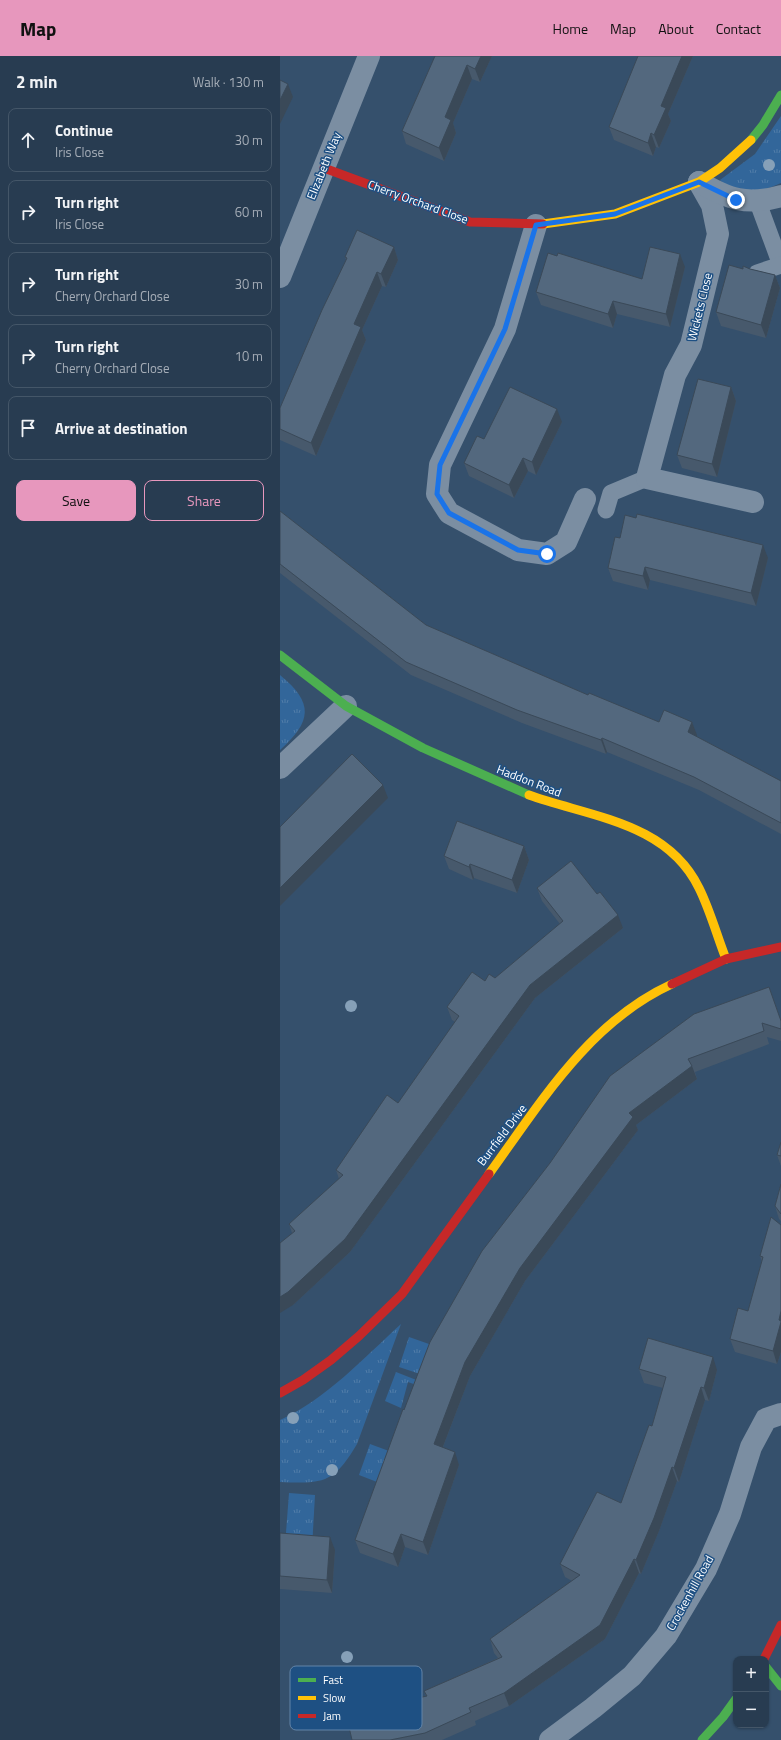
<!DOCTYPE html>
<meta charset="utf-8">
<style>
body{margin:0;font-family:"Titillium Web",sans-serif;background:#34475b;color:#f1f3f6}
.controls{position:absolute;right:12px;bottom:12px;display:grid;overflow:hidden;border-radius:8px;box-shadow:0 1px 3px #0004}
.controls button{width:36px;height:36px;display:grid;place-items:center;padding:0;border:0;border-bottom:1px solid #445668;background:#283c51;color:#f1f3f6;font:20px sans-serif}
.stop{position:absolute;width:12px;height:12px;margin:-9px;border:3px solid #1a73e8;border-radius:50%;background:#fff}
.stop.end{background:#1a73e8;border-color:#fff;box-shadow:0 1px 4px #0008}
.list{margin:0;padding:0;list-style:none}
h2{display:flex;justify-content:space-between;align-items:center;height:52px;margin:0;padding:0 16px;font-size:17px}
h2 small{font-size:13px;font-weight:400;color:#a5adb7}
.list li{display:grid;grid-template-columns:26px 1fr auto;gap:12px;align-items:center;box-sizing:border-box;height:64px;margin:0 8px 8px;padding:0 8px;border:1px solid #445668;border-radius:8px}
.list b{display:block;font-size:15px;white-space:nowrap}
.list p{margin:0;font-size:13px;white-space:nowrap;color:#a5adb7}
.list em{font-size:13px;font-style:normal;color:#a5adb7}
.actions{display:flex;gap:8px;padding:12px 16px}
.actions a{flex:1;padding:9px 0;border:1px solid #e797bd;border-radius:8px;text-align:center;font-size:14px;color:#e797bd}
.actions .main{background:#e797bd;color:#111}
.icon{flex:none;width:22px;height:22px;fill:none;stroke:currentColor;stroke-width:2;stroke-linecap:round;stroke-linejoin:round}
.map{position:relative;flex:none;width:501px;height:1684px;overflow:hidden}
header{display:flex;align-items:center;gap:24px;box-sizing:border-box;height:56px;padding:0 20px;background:#e797bd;color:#111}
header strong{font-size:19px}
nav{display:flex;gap:22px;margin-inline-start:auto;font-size:14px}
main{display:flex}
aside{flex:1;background:#283c51}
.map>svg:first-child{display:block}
.grass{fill:url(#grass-tufts)}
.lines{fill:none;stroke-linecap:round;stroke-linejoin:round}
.lane{stroke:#7b8ea2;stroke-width:17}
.street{stroke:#7b8ea2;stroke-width:22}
.fast{stroke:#4caf50;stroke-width:9}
.slow{stroke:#ffc107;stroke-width:9}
.jam{stroke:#c62828;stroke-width:9}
.tree{fill:#86a0b8}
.wall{fill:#47596c}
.shaded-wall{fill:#3a4958}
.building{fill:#53687e;stroke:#3a4958}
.route{stroke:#1a73e8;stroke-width:5}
.labels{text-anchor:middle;stroke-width:3;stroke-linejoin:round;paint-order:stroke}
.street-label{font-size:12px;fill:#fff;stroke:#1e5083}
.key{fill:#1e5083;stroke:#6284a8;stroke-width:1}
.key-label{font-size:11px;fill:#fff}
</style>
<header>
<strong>Map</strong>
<nav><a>Home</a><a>Map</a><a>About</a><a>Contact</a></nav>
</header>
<main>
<aside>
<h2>2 min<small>Walk · 130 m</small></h2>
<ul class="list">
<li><svg class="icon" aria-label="ahead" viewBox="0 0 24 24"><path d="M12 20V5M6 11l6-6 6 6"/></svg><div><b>Continue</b><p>Iris Close</p></div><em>30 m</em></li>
<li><svg class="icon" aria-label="right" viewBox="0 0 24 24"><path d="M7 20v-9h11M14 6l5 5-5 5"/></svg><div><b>Turn right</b><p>Iris Close</p></div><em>60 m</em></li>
<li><svg class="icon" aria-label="right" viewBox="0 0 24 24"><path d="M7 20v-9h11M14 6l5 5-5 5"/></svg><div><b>Turn right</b><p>Cherry Orchard Close</p></div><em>30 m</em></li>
<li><svg class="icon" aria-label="right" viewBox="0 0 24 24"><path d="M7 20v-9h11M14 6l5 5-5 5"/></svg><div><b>Turn right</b><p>Cherry Orchard Close</p></div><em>10 m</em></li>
<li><svg class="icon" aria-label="arrive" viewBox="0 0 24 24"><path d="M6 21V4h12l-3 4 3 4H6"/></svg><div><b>Arrive at destination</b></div></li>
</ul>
<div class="actions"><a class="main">Save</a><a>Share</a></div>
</aside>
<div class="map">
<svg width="501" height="1684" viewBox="0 0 501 1684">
<defs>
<pattern id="grass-tufts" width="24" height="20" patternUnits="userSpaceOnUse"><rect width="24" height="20" fill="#32669a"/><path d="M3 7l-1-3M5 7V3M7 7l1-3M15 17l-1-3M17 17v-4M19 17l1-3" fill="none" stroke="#517da9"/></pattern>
</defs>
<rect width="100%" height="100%" fill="#35506c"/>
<g class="grass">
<path d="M501,60v67c-21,9 -43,17 -61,-3l35,-26z"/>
<path d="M0,619c34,28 32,46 0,75z"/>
<path d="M121,1268l-44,120c-23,39 -33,40 -77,38v-62c45,-20 85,-63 121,-96z"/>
<path d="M129,1281l37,13 -20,26 -27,-9z"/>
<path d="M116,1316l28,11 -2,4 -14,-5 -7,26 -16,-7z"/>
<path d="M90,1388l27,10 -7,33 -31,-12z"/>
<path d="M9,1437l26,2 -3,53 -27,-2z"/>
</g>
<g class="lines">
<g class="lane">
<path d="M477,144l24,65"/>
<path d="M477,217l24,-8"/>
<path d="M326,454l5,-17 36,-15"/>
</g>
<g class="street">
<path d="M419,126l13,23 6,29 -27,111 -16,30 -28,103 106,24"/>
<path d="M419,126c30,17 47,24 82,14"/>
<path d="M256,169l-31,104 -65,136 -3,29 12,19 69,37 29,4 19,-12 19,-43"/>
<path d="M0,221l89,-221"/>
<path d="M0,712l66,-62"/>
<path d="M270,1684l43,-32 39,-32 34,-40 40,-67 24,-55 21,-67 15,-28 15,-5"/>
</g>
<g class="fast">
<path d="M471,84l12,-15 18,-30"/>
<path d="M0,599l66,51 77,42 106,47"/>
<path d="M486,1611l15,19"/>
<path d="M422,1684l21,-23 13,-18"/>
</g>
<g class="slow">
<path d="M263,168l72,-10 84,-32 21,-14 31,-28"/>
<path d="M249,739c61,22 138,27 170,93 11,22 18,48 27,71"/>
<path d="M209,1118c52,-72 100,-152 183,-190"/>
</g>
<g class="jam">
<path d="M44,112l146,54 73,2"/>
<path d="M392,928l54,-25 55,-12"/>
<path d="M0,1337l23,-13 28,-20 28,-24 43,-42 87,-120"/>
<path d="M484,1603l17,-34"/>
</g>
</g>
<g class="tree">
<circle cx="489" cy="109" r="6"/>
<circle cx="71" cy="950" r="6"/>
<circle cx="13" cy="1362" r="6"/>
<circle cx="52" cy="1414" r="6"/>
<circle cx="67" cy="1601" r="6"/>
</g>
<g class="wall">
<path d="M155,0h57l-12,26 -8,-3 -19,44 3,10 -12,28 -38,-17 -4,-13z"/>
<path d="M358,0h55l-25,58 3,7 -12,27 -3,-1 -3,9 -39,-16 -5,-13z"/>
<path d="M114,191l4,13 -12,27 -4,-1 -20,44 4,10 -50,116 -36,-16v-32l66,-148 -1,-3z"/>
<path d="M277,200l85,23 43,-12 -15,60 -53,-13 -4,14 -72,-23 -5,-13z"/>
<path d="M463,213h7l25,6 5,13 -14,50 -45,-12 -5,-14z"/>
<path d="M451,331l5,14 -19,76 -35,-9 -5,-13z"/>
<path d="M282,366l-26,53 -8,-4 -14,27 -45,-22 -5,-13 20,-24z"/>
<path d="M0,455l146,114 162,70 71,27h33l4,14 85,45v53l-82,-44 -92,-38 -1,2 -84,-31 -111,-48 -131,-102z"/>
<path d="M340,482l148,20 -12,48 -106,-26 -2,10 -35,-9 -5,-13z"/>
<path d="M244,790l5,14 -12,33 -43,-15 -1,2 -24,-11 -5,-13z"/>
<path d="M257,832l86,40 -88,70 -185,254 -57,53 -1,-72 -3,-9 50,-45 -3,-9 62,-67 57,-81 -3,-2 -5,-13 38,-26 10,-3 65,-54 -18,-23z"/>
<path d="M414,958l87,6v21l-14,-4 2,7 -74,28 2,7 -61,46 2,5 -113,151 -55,95 -27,71 16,18 -31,90 -23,-8 -7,20 -38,-14 -5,-13 49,-130z"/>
<path d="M501,1086v24l-4,-11z"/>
<path d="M501,1128v37l-2,-2 -4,-13z"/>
<path d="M501,1169v127l-4,12 -42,-12 -5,-13 18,-28 14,-49 -2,-6z"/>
<path d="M359,1313l78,1 -8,31 -4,-1 -26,82 -2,-1 -18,50 -18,43 -2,-1 -34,66 -96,67 -34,15 1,4 -34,15h-90l74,-44 -2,-5 74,-33 -4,-5 -4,-14 82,-58 -7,-4 -5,-13 61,-61 31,-77 11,-38 -19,-5z"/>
<path d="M0,1477l55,17 -3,43 -52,-4z"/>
</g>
<g class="shaded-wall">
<path d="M201,0h11l-12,26 -5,-13z"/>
<path d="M402,0h11l-25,58 3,7 -12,27 -5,-13 7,-29z"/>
<path d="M187,9l5,14 -19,44 3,10 -12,28 -5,-13 6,-31z"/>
<path d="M8,28l5,13 -13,27v-24z"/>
<path d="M371,77l5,14 -3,9 -5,-13z"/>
<path d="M114,191l4,13 -12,27 -5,-13z"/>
<path d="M400,198l5,13 -15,60 -4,-13z"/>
<path d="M97,216l5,14 -20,44 4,10 -50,116 -5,-13 43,-119z"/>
<path d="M495,219l5,13 -14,50 -5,-13z"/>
<path d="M333,245l4,13 -4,14 -5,-14z"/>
<path d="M451,331l5,14 -19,76 -5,-13z"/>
<path d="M277,353l5,13 -26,53 -4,-13z"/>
<path d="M243,402l5,13 -14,27 -5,-13z"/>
<path d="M483,489l5,13 -12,48 -5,-13z"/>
<path d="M365,511l5,13 -2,10 -5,-14z"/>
<path d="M412,666l5,13 -4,10 -5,-13z"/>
<path d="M322,682l5,14 -1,2 -5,-14z"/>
<path d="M103,729l5,13 -108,108v-18z"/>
<path d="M244,790l5,14 -12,33 -5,-13z"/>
<path d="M190,808l4,14 -1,2 -4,-13z"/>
<path d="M338,859l5,13 -88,70 -185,254 -57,53 -13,8v-16l250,-312z"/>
<path d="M412,1010l5,13 -61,46 2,5 -113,151 -55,95 -31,81 -5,-13 31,-82 55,-94 109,-155z"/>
<path d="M501,1255v41l-4,12 -4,-13 6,-31z"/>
<path d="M433,1301l4,13 -8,31 -5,-13z"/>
<path d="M421,1331l4,13 -26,82 -5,-14z"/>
<path d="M175,1396l4,13 -31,90 -5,-13z"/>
<path d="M392,1411l5,14 -18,50 -18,43 -5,-14z"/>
<path d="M121,1478l4,13 -7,20 -5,-13z"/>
<path d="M50,1481l5,13 -3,43 -5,-13z"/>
<path d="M354,1503l5,14 -34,66 -96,67 -5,-13z"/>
</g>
<g class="building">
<path d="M155,0h46l-6,13 -8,-4 -22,52 6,3 -12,28 -37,-17z"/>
<path d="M358,0h44l-21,50 5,2 -12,27 -3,-2 -3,10 -39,-16z"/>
<path d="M0,24l8,4 -8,16z"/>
<path d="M77,174l37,17 -13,27 -4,-2 -23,52 7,3 -50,116 -31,-14v-21l42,-98 25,-52 -2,-1z"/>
<path d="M370,191l30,7 -14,60 -53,-13 -5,13 -72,-22 12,-39 9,3 1,-3 84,26z"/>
<path d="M449,209l14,4v-3l7,3 25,6 -14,50 -45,-13z"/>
<path d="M418,323l33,8 -19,77 -35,-9z"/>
<path d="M230,331l47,22 -25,53 -9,-4 -14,27 -45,-22 13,-27 7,3z"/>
<path d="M0,455l146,114 162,70 1,-2 70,29 5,-12 28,12 -4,10 93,49v42l-87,-46 -92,-39 -1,2 -84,-30 -111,-48 -126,-98z"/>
<path d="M357,458l126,31 -12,48 -106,-26 -2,9 -35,-8 7,-31 5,1 5,-23 11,3z"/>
<path d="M72,698l31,31 -103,103v-61z"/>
<path d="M177,765l67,25 -12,34 -42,-16 -1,3 -25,-11z"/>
<path d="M291,805l26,33 3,-2 18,23 -88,70 -185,254 -57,53 -8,5v-54l15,-12 -6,-7 54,-49 -7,-5 51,-75 11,8 61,-87 -12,-9 25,-35 13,9 4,-7 6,4 68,-57 -26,-33z"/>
<path d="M489,931l12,34v8l-19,-6 2,8 -76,28 4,7 -63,47 4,4 -113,151 -55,94 -31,82 21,8 -32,90 -22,-8 -8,20 -38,-14 48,-131 1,1 26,-68 52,-91 68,-88 60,-87 84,-62z"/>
<path d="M501,1086v14l-4,-1z"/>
<path d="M501,1128v30l-6,-8z"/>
<path d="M491,1161l10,8v86l-2,9 2,1v1l-8,29 -43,-12 8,-31 10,3 15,-54 -3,-1z"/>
<path d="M368,1282l65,19 -9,31 -3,-1 -27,81 -2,-1 -18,51 -18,42 -2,-1 -34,66 -96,68 -35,15 2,4 -46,21 -35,7h-38l-6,-26 81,-18 -3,-5 78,-34 -12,-18 90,-64 -20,-11 37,-72 24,11 28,-78 3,1 14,-49 -27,-8z"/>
<path d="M0,1477l50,4 -3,43 -47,-4z"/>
</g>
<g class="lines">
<path class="route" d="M267,498l-29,-4 -69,-37 -12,-19 3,-29 65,-136 31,-104 79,-11 84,-32 37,18"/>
</g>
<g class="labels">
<g class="street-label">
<text transform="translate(44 110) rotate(-68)" y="4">Elizabeth Way</text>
<text transform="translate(138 146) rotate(20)" y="4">Cherry Orchard Close</text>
<text transform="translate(420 251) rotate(-76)" y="4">Wickets Close</text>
<text transform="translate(249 725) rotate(21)" y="4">Haddon Road</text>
<text transform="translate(222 1079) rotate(-53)" y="4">Burrfield Drive</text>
<text transform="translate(410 1537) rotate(-61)" y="4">Crockenhill Road</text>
</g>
</g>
<rect x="10" y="1610" width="132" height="64" rx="6" class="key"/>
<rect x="18" y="1622" width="18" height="4" fill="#4caf50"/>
<rect x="18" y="1640" width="18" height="4" fill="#ffc107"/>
<rect x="18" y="1658" width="18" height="4" fill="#c62828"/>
<g class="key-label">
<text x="43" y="1628">Fast</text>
<text x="43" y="1646">Slow</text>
<text x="43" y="1664">Jam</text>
</g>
</svg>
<div class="controls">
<button>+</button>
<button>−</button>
</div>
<div class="stop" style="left:267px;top:498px"></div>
<div class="stop end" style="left:456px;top:144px"></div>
</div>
</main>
